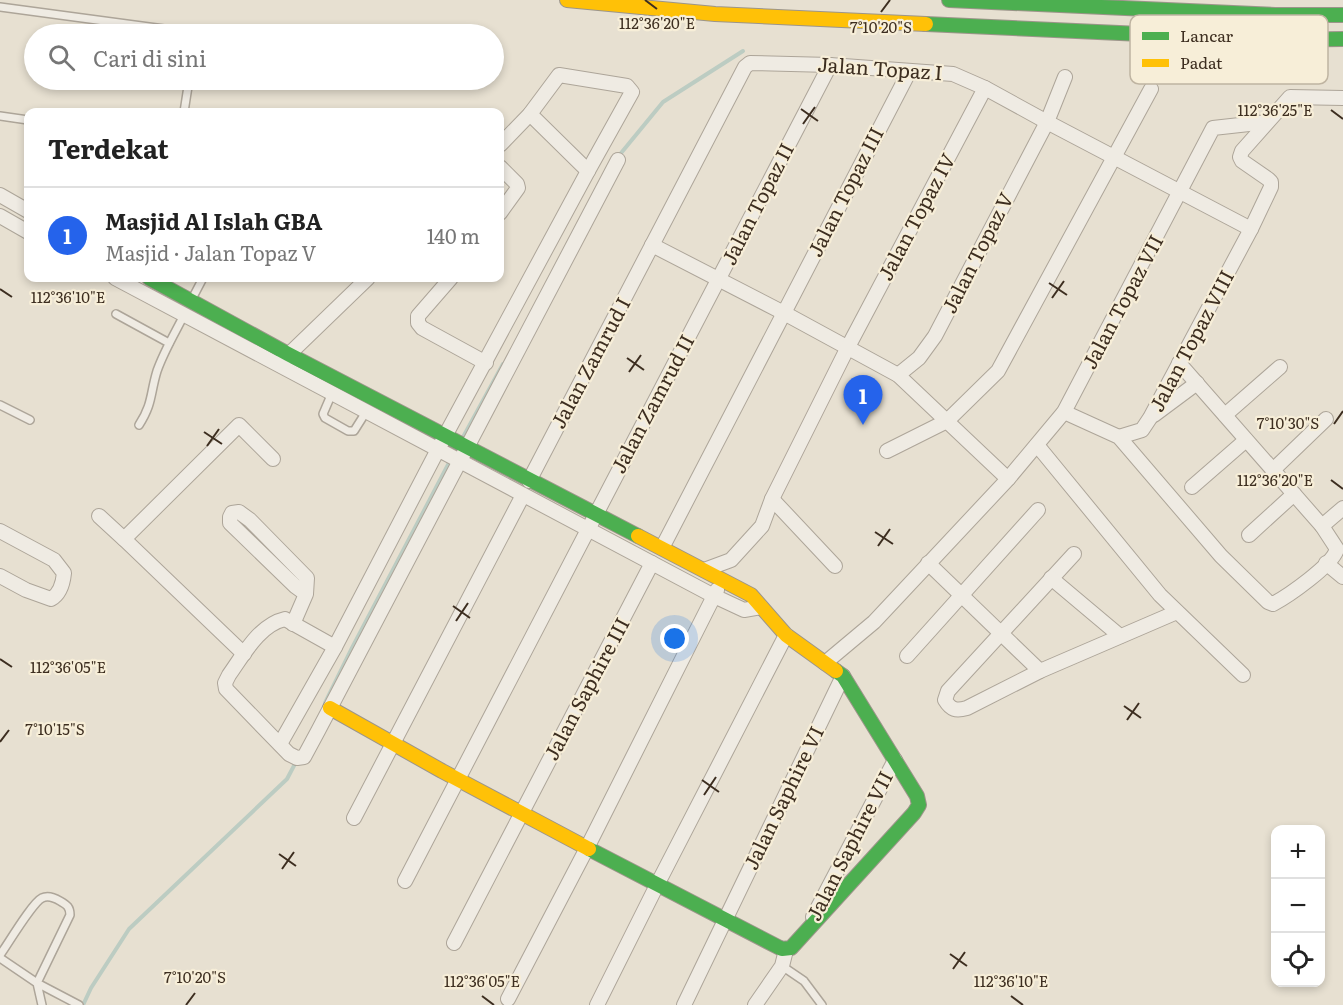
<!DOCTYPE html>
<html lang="id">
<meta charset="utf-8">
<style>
body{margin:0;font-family:Literata,serif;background:#f2f2f2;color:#222}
.controls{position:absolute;right:18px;bottom:18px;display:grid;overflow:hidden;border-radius:12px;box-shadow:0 3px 9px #0003}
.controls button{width:54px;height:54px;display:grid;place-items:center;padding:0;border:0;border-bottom:2px solid #e0e0e0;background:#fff;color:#222;font:30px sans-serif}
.you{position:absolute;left:675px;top:639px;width:21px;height:21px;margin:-15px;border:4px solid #fff;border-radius:50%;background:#1a73e8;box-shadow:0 0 0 9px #1a73e833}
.badge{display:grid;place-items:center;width:39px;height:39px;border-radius:50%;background:#2563eb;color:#fff;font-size:20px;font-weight:700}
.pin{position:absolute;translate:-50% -50px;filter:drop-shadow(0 2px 3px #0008)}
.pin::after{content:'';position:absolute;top:32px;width:21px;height:18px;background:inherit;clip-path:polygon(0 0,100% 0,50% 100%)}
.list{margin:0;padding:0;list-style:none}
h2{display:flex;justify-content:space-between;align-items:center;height:78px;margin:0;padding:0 24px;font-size:26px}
h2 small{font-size:20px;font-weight:400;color:#767676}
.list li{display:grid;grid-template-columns:39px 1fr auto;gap:18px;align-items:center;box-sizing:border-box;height:96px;padding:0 24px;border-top:2px solid #e0e0e0}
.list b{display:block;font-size:22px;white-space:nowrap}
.list p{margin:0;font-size:20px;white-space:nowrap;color:#767676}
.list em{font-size:20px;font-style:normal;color:#767676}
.icon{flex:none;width:33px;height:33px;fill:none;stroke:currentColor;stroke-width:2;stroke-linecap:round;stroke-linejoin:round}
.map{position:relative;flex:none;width:1343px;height:1005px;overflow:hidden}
.search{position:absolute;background:#fff;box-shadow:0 3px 9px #0003;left:24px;top:24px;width:480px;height:66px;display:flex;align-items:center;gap:15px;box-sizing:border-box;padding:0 21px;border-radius:33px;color:#767676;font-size:22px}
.panel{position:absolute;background:#fff;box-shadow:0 3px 9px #0003;left:24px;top:108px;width:480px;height:174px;border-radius:12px}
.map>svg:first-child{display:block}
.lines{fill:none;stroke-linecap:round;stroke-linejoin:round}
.stream{stroke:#bcccc2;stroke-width:4}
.lane-casing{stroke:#ada599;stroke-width:10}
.street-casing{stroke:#ada599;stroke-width:16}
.fast-casing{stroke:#9c958a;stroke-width:16}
.slow-casing{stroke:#9c958a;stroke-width:16}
.lane{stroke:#efebe3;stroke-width:7}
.street{stroke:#efebe3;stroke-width:14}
.fast{stroke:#4caf50;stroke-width:14}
.slow{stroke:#ffc107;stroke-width:14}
.ticks{fill:none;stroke:#3d2e20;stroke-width:2}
.labels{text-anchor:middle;stroke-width:4.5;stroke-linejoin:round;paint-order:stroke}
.street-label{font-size:20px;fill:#3d2e20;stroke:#f7eed8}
.key{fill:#f7eed8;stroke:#bfb4a1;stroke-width:1.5}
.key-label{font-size:16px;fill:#3d2e20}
.ticks-label{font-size:15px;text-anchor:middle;fill:#3d2e20;stroke:#f7eed8;stroke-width:4.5;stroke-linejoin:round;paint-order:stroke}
</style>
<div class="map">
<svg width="1343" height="1005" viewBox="0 0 1343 1005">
<rect width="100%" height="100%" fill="#e7e0d1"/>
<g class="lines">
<g class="stream">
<path d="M617,158l46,-56 80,-51"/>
<path d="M462,439l41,-75"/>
<path d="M325,703l27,-55 99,-189"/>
<path d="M83,1005l8,-17 38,-59 158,-150 10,-19"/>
</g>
<g class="lane-casing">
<g id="lane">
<path d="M0,7l179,24 7,3"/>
<path d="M184,112l5,-32"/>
<path d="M0,116l28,4"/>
<path d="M192,299l11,-21"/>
<path d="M116,314l53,29"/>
<path d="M332,393l-9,21 2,4 23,13h6l12,-19"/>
<path d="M0,405l30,15"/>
<path d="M139,425c14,-22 11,-31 18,-54 7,-20 18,-38 27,-56"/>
<path d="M0,955c8,-11 32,-52 42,-57 6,-3 13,0 18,3 7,4 10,6 10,14l-33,68 42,22"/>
<path d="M0,958l37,25 5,22"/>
<path d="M782,966l22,15 18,24"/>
</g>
</g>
<g class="street-casing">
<g id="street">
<path d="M530,114l58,57"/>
<path d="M500,167l17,17 1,4 -18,25"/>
<path d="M0,195l28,16"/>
<path d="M0,216l28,16"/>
<path d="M652,245l132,68 114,62 110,104"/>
<path d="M115,278l599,318 30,14 17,-3"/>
<path d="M451,278l-33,38v7l4,5 64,35"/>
<path d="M282,361l86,-83"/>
<path d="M898,375l21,-17 16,-22 112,-214 18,-45"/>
<path d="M1064,412l55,25 102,119 47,46 5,2c15,-8 60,-39 64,-55l-15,-23 -143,-163"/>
<path d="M1154,415l43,-32"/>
<path d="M1225,415l55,-48"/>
<path d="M1119,437l23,-7 8,-12 101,-189 20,-42v-5l-3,-3 -26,-18 -2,-4 2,-6 48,-54 53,1"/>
<path d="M1037,445l123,150 83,80"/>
<path d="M887,451l60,-30 51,-50 153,-282"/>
<path d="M1273,470l53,-51"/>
<path d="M529,481l216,-414 5,-4 80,2 123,9 32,14 62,34 204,107"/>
<path d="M1192,487l54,-47"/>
<path d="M772,499l63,67"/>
<path d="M99,516l25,23"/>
<path d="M1322,526l21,-18"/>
<path d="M0,531l54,29 10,13c-1,10 -4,21 -13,26l-25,-9 -26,-14"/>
<path d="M1249,535l45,-41"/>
<path d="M662,548l247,-476"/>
<path d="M1074,554l-126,137 -3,9c6,10 11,11 22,8l73,-37 137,-59"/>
<path d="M928,563l112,108"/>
<path d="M1326,563l17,14"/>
<path d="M704,570l27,-10 31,-34 10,-27 76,-152 137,-259"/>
<path d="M1051,578l69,58"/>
<path d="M293,624l13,-30 1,-16 -57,-58 -11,-8 -7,1 -2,4v6l65,63 11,8"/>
<path d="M335,647l-50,-28c-26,6 -41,35 -56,56l-4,8 1,6 63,65 8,4 7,-1 14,-26 300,-571"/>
<path d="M244,654l-120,-115 115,-114 34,34"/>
<path d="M907,656l131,-146"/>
<path d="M825,663l49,-41 134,-143 56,-67 149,-284 54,-6"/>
<path d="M280,744l55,-97 110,-211 143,-265 44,-79 -5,-6 -68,-11 -29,39 -30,31"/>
<path d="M354,818l169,-323"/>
<path d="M405,881l425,-816"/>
<path d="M813,917l82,-157"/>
<path d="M454,943l198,-380"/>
<path d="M508,999l79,-151 130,-258"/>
<path d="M597,1005l61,-122 128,-248"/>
<path d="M684,1005l159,-329"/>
<path d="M755,1005l27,-39 4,-16"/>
</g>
</g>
<g class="fast-casing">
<g id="fast">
<path d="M949,0l326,15h68"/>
<path d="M926,24l346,16 71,-1"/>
<path d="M149,278l139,76 350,182"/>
<path d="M589,849l193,100 9,-1 123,-135 5,-8 -2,-9 -74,-120 -7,-5"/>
</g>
</g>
<g class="slow-casing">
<g id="slow">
<path d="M567,0l148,14 211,10"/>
<path d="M638,536l113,59 35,40 50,36"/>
<path d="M330,708l112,63 147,78"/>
</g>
</g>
<use href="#lane" class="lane"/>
<use href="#street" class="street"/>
<use href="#fast" class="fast"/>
<use href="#slow" class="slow"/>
</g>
<path class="ticks" d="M645,0l12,9M881,12l9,-12M801,109l17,12M1331,110l12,9M803,124l12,-17M1049,283l18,12M0,289l12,8M1052,298l12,-17M627,358l17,12M629,372l12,-17M1334,424l9,-13M204,432l18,12M207,446l12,-17M1331,480l12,9M875,532l18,12M878,546l12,-17M453,606l17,12M456,621l12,-18M0,659l12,8M1124,706l17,12M1127,720l12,-17M0,742l9,-12M702,780l17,12M704,795l12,-18M279,854l17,12M282,869l12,-17M950,954l17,12M953,969l12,-17M482,996l12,9M1011,996l12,9M186,1005l9,-12"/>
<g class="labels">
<g class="street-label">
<text transform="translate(880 69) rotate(4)" y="7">Jalan Topaz I</text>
<text transform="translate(846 192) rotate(-63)" y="7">Jalan Topaz III</text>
<text transform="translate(758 204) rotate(-63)" y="7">Jalan Topaz II</text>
<text transform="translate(917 217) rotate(-62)" y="7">Jalan Topaz IV</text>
<text transform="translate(978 253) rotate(-63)" y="7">Jalan Topaz V</text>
<text transform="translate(1123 302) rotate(-62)" y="7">Jalan Topaz VII</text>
<text transform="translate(1192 341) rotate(-62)" y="7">Jalan Topaz VIII</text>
<text transform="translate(591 363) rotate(-62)" y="7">Jalan Zamrud I</text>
<text transform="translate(653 404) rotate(-62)" y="7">Jalan Zamrud II</text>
<text transform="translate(587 689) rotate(-62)" y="7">Jalan Saphire III</text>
<text transform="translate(784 798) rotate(-64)" y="7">Jalan Saphire VI</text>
<text transform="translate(850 846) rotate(-63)" y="7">Jalan Saphire VII</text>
</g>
</g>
<rect x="1130" y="15" width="198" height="69" rx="9" class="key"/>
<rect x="1142" y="32" width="27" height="8" fill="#4caf50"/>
<rect x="1142" y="59" width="27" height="8" fill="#ffc107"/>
<g class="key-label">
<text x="1180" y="42">Lancar</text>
<text x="1180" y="69">Padat</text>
</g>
<g class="ticks-label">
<text x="657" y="29">112°36'20"E</text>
<text x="881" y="33">7°10'20"S</text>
<text x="1275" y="116">112°36'25"E</text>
<text x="68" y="303">112°36'10"E</text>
<text x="1288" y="429">7°10'30"S</text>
<text x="1275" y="486">112°36'20"E</text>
<text x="68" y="673">112°36'05"E</text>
<text x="55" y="735">7°10'15"S</text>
<text x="195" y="983">7°10'20"S</text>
<text x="482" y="987">112°36'05"E</text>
<text x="1011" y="987">112°36'10"E</text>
</g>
</svg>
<div class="controls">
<button>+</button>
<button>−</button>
<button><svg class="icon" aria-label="locate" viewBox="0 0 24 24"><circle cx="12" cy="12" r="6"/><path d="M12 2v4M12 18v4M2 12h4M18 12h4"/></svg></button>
</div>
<div class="you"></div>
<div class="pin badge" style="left:863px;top:425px">1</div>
<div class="search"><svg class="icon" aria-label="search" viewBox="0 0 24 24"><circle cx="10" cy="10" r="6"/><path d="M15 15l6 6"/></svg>Cari di sini</div>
<section class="panel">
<h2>Terdekat<small></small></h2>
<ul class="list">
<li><span class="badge">1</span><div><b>Masjid Al Islah GBA</b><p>Masjid · Jalan Topaz V</p></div><em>140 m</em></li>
</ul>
</section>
</div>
